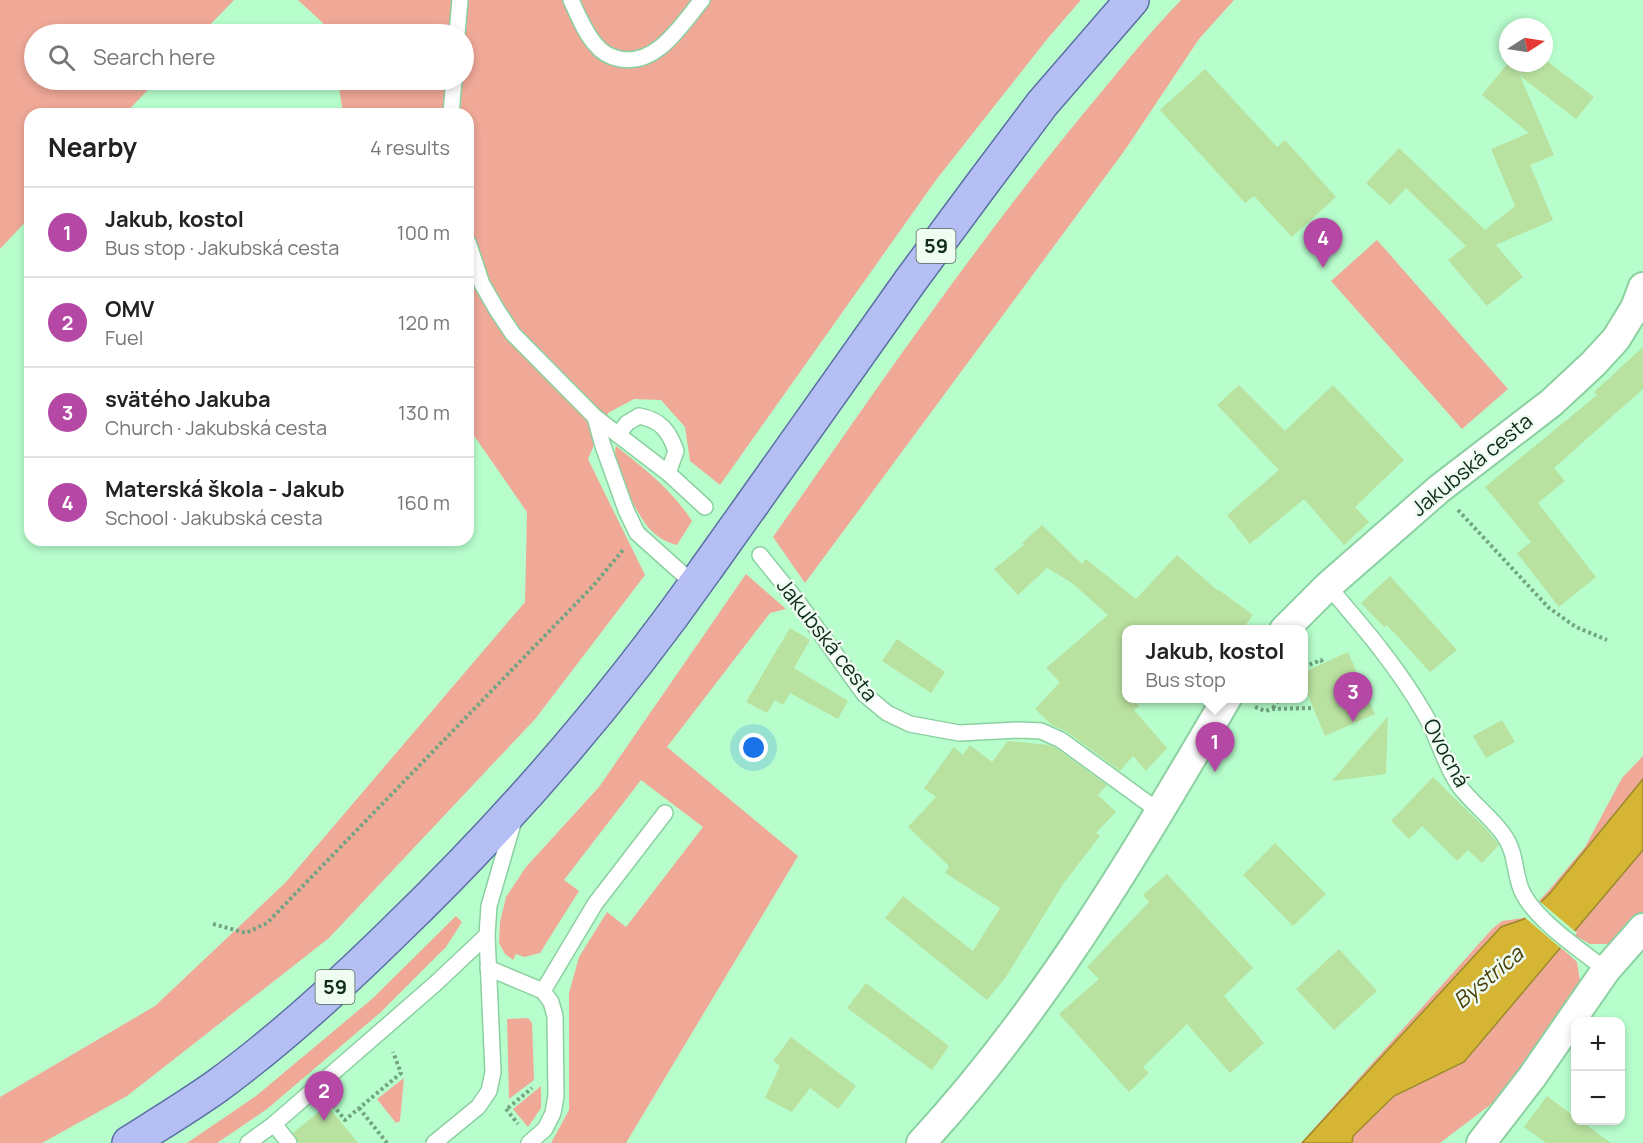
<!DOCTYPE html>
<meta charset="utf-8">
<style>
body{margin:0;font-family:Manrope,sans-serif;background:#f2f2f2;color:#222}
.controls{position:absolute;right:18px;bottom:18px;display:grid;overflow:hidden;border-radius:12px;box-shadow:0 3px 9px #0003}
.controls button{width:54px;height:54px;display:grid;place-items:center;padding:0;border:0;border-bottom:2px solid #e0e0e0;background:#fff;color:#222;font:30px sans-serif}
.compass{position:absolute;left:1499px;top:18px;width:54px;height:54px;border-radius:50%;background:#fff;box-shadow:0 3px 9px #0003;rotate:78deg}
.you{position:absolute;left:754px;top:748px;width:21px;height:21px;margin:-15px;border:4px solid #fff;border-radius:50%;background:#1a73e8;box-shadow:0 0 0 9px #1a73e833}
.badge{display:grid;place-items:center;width:39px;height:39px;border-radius:50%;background:#b547a5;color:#fff;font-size:20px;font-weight:700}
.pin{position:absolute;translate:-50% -50px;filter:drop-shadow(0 2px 3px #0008)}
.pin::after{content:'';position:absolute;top:32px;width:21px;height:18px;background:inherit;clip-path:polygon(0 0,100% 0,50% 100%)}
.popup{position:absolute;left:1122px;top:625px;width:186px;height:78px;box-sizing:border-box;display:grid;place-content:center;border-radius:12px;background:#fff;filter:drop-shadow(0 2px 4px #0005);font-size:20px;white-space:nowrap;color:#767676}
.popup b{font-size:22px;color:#222}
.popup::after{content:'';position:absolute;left:50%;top:100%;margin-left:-12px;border:12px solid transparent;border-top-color:#fff}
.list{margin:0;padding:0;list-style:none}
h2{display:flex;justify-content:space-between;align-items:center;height:78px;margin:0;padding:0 24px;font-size:26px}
h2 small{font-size:20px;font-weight:400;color:#767676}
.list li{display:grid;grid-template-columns:39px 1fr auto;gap:18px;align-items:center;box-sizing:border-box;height:90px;padding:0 24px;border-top:2px solid #e0e0e0}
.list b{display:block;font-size:22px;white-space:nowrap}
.list p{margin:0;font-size:20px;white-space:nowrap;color:#767676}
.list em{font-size:20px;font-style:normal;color:#767676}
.icon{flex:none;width:33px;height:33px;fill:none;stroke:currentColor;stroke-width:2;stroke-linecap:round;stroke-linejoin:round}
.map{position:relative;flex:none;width:1643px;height:1143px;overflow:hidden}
.search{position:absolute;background:#fff;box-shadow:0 3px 9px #0003;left:24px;top:24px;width:450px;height:66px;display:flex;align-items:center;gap:15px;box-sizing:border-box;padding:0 21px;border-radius:33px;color:#767676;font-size:22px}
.panel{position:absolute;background:#fff;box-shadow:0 3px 9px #0003;left:24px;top:108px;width:450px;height:438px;border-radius:18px}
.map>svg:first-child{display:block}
.green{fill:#f0a897}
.water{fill:#d5b533;stroke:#9a8c2b;stroke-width:1.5}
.pier{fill:#b8fecd}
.building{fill:#b9e1a0}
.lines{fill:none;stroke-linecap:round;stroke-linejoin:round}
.service-casing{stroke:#8bd0a1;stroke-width:18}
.minor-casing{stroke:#8bd0a1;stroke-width:32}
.primary-casing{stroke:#5a70a3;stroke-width:36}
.path{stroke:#71a581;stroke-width:4;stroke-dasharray:3 3;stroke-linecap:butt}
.service{stroke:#fff;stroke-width:15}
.minor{stroke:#fff;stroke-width:28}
.primary{stroke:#b5bff4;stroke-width:33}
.primary-bridge-casing{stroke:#5a70a3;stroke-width:36;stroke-linecap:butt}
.primary-bridge{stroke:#b5bff4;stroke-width:33}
.labels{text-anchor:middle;stroke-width:5;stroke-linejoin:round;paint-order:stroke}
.shield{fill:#eefcf2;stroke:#526a5a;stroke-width:1.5}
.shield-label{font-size:20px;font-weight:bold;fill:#0f2b19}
.street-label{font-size:21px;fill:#0f2b19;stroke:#eefcf2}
.water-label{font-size:22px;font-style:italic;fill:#4c3f0a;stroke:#eefcf2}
</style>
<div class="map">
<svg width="1643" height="1143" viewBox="0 0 1643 1143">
<rect width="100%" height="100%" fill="#b8fecd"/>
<g class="green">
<path d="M0,0h234l-33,34h-167v46h123l-32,34h-95v103l-30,32z"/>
<path d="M298,0h783l-33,38 -112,142 -216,305 -30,-24 -5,-34 -24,-27 -27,-1 -26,14 -20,46 57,116 -109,143 -207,220 -202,158 -85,47h-42v-46l155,-91 131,-124 239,-280 2,-90 -59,-85v-313h-125l-5,-34h126v-46h-138l-3,-11z"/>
<path d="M1181,0h53l-35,39 -74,111 -320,433 -32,-46c100,-143 199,-288 310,-423 32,-38 63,-78 98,-114z"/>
<path d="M1377,240l131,149 -46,40 -131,-148z"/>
<path d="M616,446c30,24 55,43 76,75l-15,24c-12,-3 -20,-8 -28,-17 -12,-13 -39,-66 -33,-82z"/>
<path d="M746,574l40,35 -16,4 -103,134 131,109 -172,287h-75l18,-33v-117l10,-36 28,-45 19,15 77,-100 -62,-47 -77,100 15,11 -39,62 -16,4 -8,-3 -3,6 -8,-6 -6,-11 1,-21 6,-25 20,-30 73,-80z"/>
<path d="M1643,756v156l-25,32h-28l-21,-12 -13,11 21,19 4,25 -83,112 -58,44h-139l191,-214 10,-8 21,-3 26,-28 36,-43 37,-69z"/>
<path d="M456,916l6,6 -16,25 -65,65 -114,97 -50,34h-30l69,-47 116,-97z"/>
<path d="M528,1018l4,5 2,57 -25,19 -2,-80z"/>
<path d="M404,1078l-4,43 -4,2 -19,-24z"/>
<path d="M541,1086v22l-13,19 -15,-18z"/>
</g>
<path class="water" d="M1643,779v71l-179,212 -70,34 -41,40 -1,7h-50l199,-216 23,-8 27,-27z"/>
<path class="pier" d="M1538,900l39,33 -14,17 -40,-34z"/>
<g class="building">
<path d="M1544,59l50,38 -18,22 -56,-43 34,79 -24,10 23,55 -57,25 27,32 -36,29 -39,-46 18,-14 -60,-58 -16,17 -24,-22 33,-35 86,82 30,-24 -24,-57 38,-16 -47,-38 26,-32h36z"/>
<path d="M1205,69l72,78 8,-7 51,57 -44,40 -38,-41 -9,7 -85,-93z"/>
<path d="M1643,347v42l-89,79 11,13 -27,22 58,74 -37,30 -42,-54 14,-11 -46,-55 112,-92 -3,-3z"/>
<path d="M1239,385l46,46 48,-46 71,75 -49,47 14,15 -25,23 -40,-46 -54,45 -23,-29 52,-45 -62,-65z"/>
<path d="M1042,525l40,39 4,-5 50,40 41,-44 41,36 1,-1 34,25 -11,15h-116v69h7l6,7 -5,4 33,38 -21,23 -13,-15 -13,15 -53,-39 -15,-7 -17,-16 25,-27 -14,-14 62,-53 -36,-32 -25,-15 -29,27 -24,-26 30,-24 -2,-2z"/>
<path d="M1390,576l67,74 -27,22 -43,-47 -3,2 -23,-24z"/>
<path d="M790,628l20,12 -16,28 54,33 -10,18 -48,-26 -7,12 -8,-5 -8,13 -21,-11z"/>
<path d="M897,639l48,33 -14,21 -49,-32z"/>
<path d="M1348,652l27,62 -50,22 -21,-50v-14z"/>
<path d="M1388,716l-2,58 -54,7z"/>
<path d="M1502,720l13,22 -29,16 -13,-22z"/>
<path d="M1008,741l41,4 7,3 51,37 -9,10 18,17 -20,21 4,3 -37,48 -57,93 -19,23 -102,-82 18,-22 70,55 27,-43 -55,-35 4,-7 -41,-39 28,-30 -12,-9 30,-41 9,8 7,-10 22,17z"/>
<path d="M1433,777l53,52 13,16 -17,18 -14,-13 -11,11 -35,-35 -13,13 -18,-18z"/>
<path d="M1275,843l51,51 -33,32 -50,-51z"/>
<path d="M1167,874l86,94 -29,28 40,47 -34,30 -43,-49 -44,43 6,6 -20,19 -70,-78 40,-35 -12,-12 62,-65 -6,-7z"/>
<path d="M1339,949l38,42 -43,39 -38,-41z"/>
<path d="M866,983l83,63 -17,24 -85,-62z"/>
<path d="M791,1037l65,49 -18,23 -28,-21 -18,24 -27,-14 15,-32 -7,-5z"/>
<path d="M1547,1096l28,21v3h5l31,23h-65l-22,-16z"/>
<path d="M327,1105l31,38h-59l-6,-10z"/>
</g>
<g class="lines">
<g class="service-casing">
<g id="service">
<path d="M571,0c7,15 14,33 25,45 6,8 14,12 24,14 37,7 61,-34 82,-59"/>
<path d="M457,34l3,-34"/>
<path d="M451,114l3,-34"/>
<path d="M468,242l14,42 15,26 16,24 82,83 73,56 37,34"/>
<path d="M595,417l8,29 23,64 11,23 58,52"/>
<path d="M618,435l9,-12 12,-7c22,4 30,15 37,35l-8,22"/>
<path d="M760,555l38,47 66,92 23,19 23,11 49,9 61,-3 21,1 20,9 99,72"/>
<path d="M1328,586c35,41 69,80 96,127 14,23 20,52 36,74 13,17 31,30 43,47 13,17 11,37 18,55 12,30 60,61 85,81"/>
<path d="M488,968l55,23 8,11 4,14 1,80 -3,17 -8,16 -16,14"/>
<path d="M543,991l52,-87 70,-91"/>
<path d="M274,1124l15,19"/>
<path d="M248,1143l26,-19 161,-140 52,-49"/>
<path d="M434,1143l44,-36 11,-16 4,-19 -6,-137 2,-29 25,-86"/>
</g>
</g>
<g class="minor-casing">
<g id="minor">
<path d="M1284,630l44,-44 111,-97 112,-86 42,-39 23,-25 19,-31 8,-21"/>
<path d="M921,1143c124,-134 214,-289 306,-445"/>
<path d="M1481,1143l51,-66 74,-107 37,-42"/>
</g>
</g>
<g class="primary-casing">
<g id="primary">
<path d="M753,503l158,-223 68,-92 63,-84 90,-104"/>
<path d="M129,1143c30,-19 60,-37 88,-57 63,-46 122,-100 178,-155 115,-111 219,-231 311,-362"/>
</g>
</g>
<g class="path">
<path d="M1458,510l91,98 27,19 31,13"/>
<path d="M1304,667l17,-7 2,3"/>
<path d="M1255,707l10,4 8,-2 40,-1"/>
<path d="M1273,708l7,-10"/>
<path d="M213,924l33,9 21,-10 326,-337 30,-36"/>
<path d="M333,1105l12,15 56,-47 -8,-21"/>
<path d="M359,1108l28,35"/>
<path d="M508,1108l24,-20"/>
<path d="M506,1109l12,15"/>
</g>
<use href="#service" class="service"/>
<use href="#minor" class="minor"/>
<use href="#primary" class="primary"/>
<g class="primary-bridge-casing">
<path id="primary-bridge" d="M706,569l47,-66"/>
</g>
<use href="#primary-bridge" class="primary-bridge"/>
</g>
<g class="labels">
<g class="shield">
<rect x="916.5" y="229" width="39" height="34" rx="4.5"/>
<rect x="315.5" y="970" width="39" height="34" rx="4.5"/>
</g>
<g class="shield-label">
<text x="936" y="253">59</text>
<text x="335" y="994">59</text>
</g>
<g class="street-label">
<text transform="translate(1472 465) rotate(-39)" y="7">Jakubská cesta</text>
<text transform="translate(827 640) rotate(52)" y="7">Jakubská cesta</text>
<text transform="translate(1446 753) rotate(62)" y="7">Ovocná</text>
</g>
<g class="water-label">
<text transform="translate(1488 977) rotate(-40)" y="8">Bystrica</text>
</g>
</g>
</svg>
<div class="controls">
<button>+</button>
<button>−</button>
</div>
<svg class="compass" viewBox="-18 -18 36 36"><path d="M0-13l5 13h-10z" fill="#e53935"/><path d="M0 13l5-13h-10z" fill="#767676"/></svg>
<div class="you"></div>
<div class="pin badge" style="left:1215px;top:772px">1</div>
<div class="popup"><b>Jakub, kostol</b>Bus stop</div>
<div class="pin badge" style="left:324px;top:1121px">2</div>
<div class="pin badge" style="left:1353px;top:722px">3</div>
<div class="pin badge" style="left:1323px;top:268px">4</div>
<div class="search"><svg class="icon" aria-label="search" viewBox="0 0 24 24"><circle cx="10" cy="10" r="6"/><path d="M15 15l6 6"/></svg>Search here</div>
<section class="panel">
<h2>Nearby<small>4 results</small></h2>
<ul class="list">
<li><span class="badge">1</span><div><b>Jakub, kostol</b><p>Bus stop · Jakubská cesta</p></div><em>100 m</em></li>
<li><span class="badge">2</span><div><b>OMV</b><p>Fuel</p></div><em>120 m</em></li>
<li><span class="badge">3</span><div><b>svätého Jakuba</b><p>Church · Jakubská cesta</p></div><em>130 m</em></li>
<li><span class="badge">4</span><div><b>Materská škola - Jakub</b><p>School · Jakubská cesta</p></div><em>160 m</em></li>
</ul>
</section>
</div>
